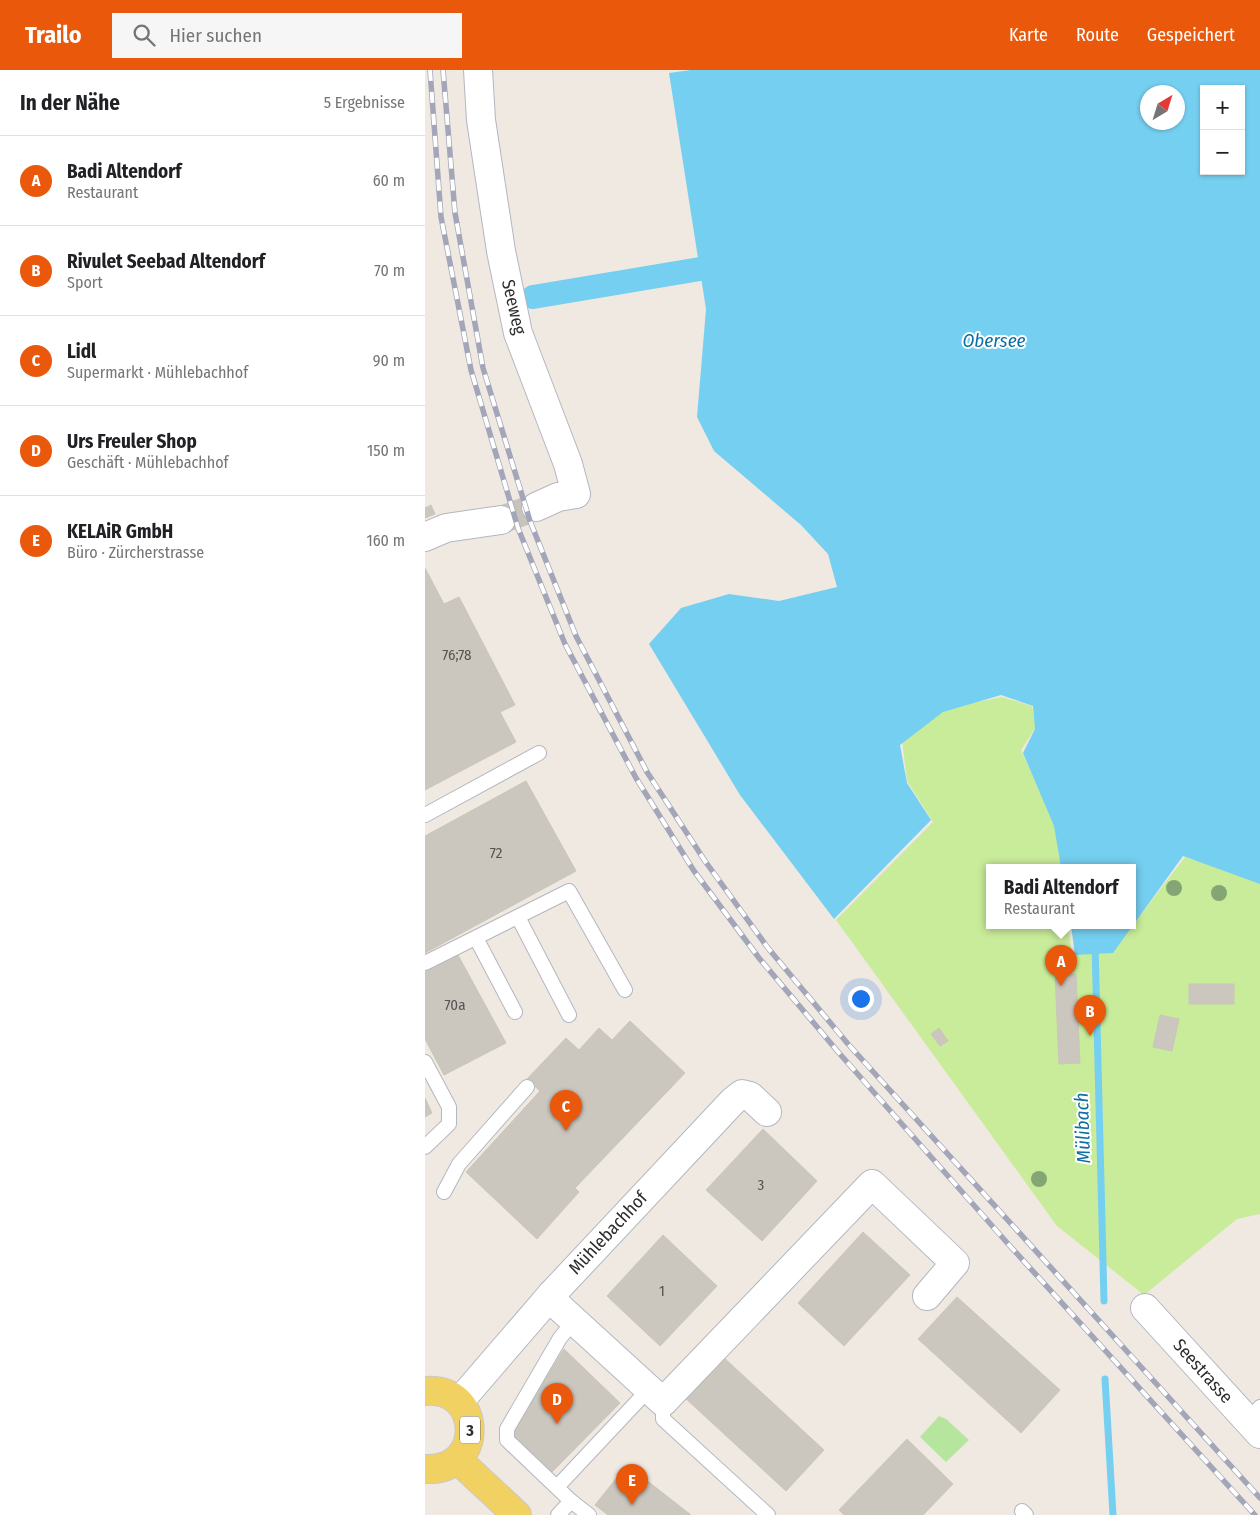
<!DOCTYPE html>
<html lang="de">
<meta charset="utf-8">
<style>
body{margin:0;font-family:"Fira Sans Condensed",sans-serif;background:#f6f6f6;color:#202124}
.controls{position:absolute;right:15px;top:15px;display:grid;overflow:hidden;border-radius:0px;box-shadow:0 1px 4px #0004}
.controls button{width:45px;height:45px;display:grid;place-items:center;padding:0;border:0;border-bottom:1px solid #e0e0e0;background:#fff;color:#202124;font:25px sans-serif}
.compass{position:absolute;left:715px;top:15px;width:45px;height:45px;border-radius:50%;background:#fff;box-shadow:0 1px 4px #0004;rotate:38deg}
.you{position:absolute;left:435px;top:928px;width:18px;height:18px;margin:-12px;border:4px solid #fff;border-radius:50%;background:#1a73e8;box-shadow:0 0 0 8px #1a73e833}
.badge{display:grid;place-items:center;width:32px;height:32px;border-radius:50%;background:#ea580c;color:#fff;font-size:16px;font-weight:700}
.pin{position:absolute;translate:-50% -41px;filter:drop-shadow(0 1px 2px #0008)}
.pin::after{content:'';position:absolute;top:26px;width:18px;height:15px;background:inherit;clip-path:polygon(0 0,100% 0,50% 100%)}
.popup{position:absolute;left:561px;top:794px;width:150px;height:65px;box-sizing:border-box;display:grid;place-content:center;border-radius:0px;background:#fff;filter:drop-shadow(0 1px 4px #0005);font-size:16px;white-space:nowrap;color:#757577}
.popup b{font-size:19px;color:#202124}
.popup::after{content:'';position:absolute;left:50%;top:100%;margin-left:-10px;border:10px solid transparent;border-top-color:#fff}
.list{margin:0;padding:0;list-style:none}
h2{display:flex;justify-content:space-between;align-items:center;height:65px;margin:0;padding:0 20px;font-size:21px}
h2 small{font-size:16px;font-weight:400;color:#757577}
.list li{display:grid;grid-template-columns:32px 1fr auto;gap:15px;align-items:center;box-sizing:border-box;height:90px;padding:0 20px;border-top:1px solid #e0e0e0}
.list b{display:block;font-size:19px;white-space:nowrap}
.list p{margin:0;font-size:16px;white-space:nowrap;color:#757577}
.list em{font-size:16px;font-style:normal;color:#757577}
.icon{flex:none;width:28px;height:28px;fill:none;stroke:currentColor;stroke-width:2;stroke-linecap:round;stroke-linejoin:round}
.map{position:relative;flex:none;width:835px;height:1445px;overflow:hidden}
header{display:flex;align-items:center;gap:30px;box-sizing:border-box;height:70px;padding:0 25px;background:#ea580c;color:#fff}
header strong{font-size:24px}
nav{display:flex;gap:28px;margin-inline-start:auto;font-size:18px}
.search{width:350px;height:45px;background:#f6f6f6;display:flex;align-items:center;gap:12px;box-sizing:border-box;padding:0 18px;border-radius:0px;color:#757577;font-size:19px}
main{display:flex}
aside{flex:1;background:#fff}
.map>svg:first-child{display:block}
.green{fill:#b6e59e}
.pitch{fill:#c9ec9a}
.water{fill:#75cff0;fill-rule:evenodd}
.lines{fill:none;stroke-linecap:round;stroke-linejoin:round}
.stream{stroke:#75cff0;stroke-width:7}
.canal{stroke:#75cff0;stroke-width:24}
.building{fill:#cbc7bf;stroke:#cbc5ba}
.street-tunnel{stroke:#c8c4bd;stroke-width:28;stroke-dasharray:28 14;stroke-linecap:butt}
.lane-casing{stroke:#b4b7c1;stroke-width:16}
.street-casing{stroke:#b4b7c1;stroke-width:30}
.primary-casing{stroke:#c9c9c9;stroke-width:30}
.lane{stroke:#fff;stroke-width:14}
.street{stroke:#fff;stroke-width:28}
.primary{stroke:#f2d163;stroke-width:28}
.rail-casing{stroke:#a3a6b8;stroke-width:5.5}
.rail{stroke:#fff;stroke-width:4;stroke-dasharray:11;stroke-linecap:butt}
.tree{fill:#84a574}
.labels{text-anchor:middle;stroke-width:4;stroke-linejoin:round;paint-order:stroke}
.number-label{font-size:15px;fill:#555452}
.shield{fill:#fff;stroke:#6d6d6d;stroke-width:1}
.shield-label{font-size:16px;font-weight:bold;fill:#2e2e2e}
.street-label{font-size:18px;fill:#2e2e2e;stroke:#fff}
.water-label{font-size:19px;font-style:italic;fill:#0d6fa3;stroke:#fff}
</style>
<header>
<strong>Trailo</strong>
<div class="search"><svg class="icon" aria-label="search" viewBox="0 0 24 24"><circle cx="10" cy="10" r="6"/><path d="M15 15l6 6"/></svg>Hier suchen</div>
<nav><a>Karte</a><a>Route</a><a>Gespeichert</a></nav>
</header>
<main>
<aside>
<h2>In der Nähe<small>5 Ergebnisse</small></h2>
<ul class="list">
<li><span class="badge">A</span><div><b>Badi Altendorf</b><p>Restaurant</p></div><em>60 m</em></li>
<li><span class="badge">B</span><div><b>Rivulet Seebad Altendorf</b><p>Sport</p></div><em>70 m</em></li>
<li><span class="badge">C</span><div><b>Lidl</b><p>Supermarkt · Mühlebachhof</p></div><em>90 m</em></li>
<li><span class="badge">D</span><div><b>Urs Freuler Shop</b><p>Geschäft · Mühlebachhof</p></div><em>150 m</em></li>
<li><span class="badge">E</span><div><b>KELAiR GmbH</b><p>Büro · Zürcherstrasse</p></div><em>160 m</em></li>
</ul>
</aside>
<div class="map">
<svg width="835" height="1445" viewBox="0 0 835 1445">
<rect width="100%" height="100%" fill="#efe9e1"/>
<path class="green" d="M514,1346l7,3 23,21 -23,22 -26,-25z"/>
<path class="pitch" d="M577,627l30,9 4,21 -15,23 38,84 3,33h-72v58h78l4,29 40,-2 73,-95 75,25v332l-23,5 -93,76 -87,-69 -221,-306 97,-98 -26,-41 -5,-41 39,-31z"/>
<path class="water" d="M266,0h569v814l-77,-28 -70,97 -38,2 -4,-30h61v-58h-71l-7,-41 -31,-73 12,-24 -2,-23 -32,-11 -58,17 -43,33 7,38 24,37 -97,99 -94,-124 -91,-151 32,-36 48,-14 50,7 58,-14 -9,-33 -27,-29 -87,-74 -17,-34 9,-108 -37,-236zM779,19h37v82h-37zM722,22h30v30h-30z"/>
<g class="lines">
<g class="stream">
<path d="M670,875l9,356"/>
<path d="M680,1309l8,136"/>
</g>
<path class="canal" d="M108,227l167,-28"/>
</g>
<g class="building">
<path d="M6,435l4,9 -10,4v-10z"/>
<path d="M0,498l19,36 15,-7 56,108 -15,7 16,30 -91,48z"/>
<path d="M101,711l50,90 -151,82v-117z"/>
<path d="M33,885l48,88 -62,32 -19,-36v-67z"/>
<path d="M630,904h21l4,89 -21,1z"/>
<rect x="764" y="914" width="45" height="20"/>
<path d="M735,945l19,4 -7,32 -19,-4z"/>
<path d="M205,951l55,52 -110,115 4,4 -42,47 -71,-67 74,-81 -13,-12 39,-41 13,12 20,-22 13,12z"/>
<path d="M514,958l9,13 -8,5 -9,-12z"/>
<path d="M0,1028l7,15 -7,4z"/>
<path d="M338,1059l54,52 -55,60 -56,-51z"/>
<path d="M438,1162l47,43 -66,71 -46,-43z"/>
<path d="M238,1165l54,51 -57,60 -53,-50z"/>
<path d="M532,1227l103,93 -39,43 -103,-94z"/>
<path d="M139,1279l56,54 -70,71 -39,-39z"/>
<path d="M297,1286l102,94 -38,41 -102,-94z"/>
<path d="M482,1369l46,45 -30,31h-79l-5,-5z"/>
<path d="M202,1395l64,50h-83l-13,-10z"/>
</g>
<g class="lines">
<path class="street-tunnel" d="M76,450l35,-13"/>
<g class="lane-casing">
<g id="lane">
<path d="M0,745l114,-62"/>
<path d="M93,847l51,98"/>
<path d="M51,868l39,74"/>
<path d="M0,893l144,-72 56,99"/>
<path d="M0,992l24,45v17l-24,23"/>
<path d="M19,1122l15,-28 68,-77"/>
<path d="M238,1332v17l105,96"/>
<path d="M824,1352l11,-15"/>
<path d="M132,1417l92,-98"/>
<path d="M146,1431l-64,-61v-11l53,-91 14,-17"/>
<path d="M597,1441l4,4"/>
<path d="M133,1445l13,-14 18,14"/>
</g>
</g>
<g class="street-casing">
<g id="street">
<path d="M53,0l3,50 20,131 17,82 50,131 8,30 -18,3 -22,10"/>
<path d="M0,467l21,-9 55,-8"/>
<path d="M127,1224l6,12 105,96 209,-218 83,79 -28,33"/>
<path d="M720,1238l115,126"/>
<path d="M34,1332l93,-108 181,-193 9,-7 8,2 17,16"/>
</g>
</g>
<g class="primary-casing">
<g id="primary">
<path d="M0,1321c57,-6 62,81 0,78"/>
<path d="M33,1390l59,55"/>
</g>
</g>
<use href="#lane" class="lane"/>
<use href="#street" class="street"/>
<use href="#primary" class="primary"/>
<g class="rail-casing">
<g id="rail">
<path d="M5,0l11,147 30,153 47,158 47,116 71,134 58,93 65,87 80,95 171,193 245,269"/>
<path d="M18,0l12,143 28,155 47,153 46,115 71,136 58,89 63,87 80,96 412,454"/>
</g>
</g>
<use href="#rail" class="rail"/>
</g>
<g class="tree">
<circle cx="749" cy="818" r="8"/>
<circle cx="794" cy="823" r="8"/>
<circle cx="614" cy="1109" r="8"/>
</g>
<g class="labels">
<g class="number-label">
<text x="32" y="590">76;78</text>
<text x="71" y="788">72</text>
<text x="30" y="940">70a</text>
<text x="336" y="1120">3</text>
<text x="237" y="1226">1</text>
</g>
<rect class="shield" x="35" y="1346.5" width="20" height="27" rx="4"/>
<g class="shield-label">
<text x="45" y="1366">3</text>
</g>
<g class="street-label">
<text transform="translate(89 237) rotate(77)" y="6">Seeweg</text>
<text transform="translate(183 1163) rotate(-47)" y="6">Mühlebachhof</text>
<text transform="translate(778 1301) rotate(48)" y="6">Seestrasse</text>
</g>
<g class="water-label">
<text x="569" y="277">Obersee</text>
<text transform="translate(657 1058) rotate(-92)" y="7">Mülibach</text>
</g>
</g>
</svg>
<div class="controls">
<button>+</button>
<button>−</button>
</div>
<svg class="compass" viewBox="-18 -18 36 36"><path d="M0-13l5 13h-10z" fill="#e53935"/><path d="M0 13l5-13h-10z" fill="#757577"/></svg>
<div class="you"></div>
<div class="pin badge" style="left:636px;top:916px">A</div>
<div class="popup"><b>Badi Altendorf</b>Restaurant</div>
<div class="pin badge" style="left:665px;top:966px">B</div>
<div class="pin badge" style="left:141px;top:1061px">C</div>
<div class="pin badge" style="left:132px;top:1354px">D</div>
<div class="pin badge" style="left:207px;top:1435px">E</div>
</div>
</main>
